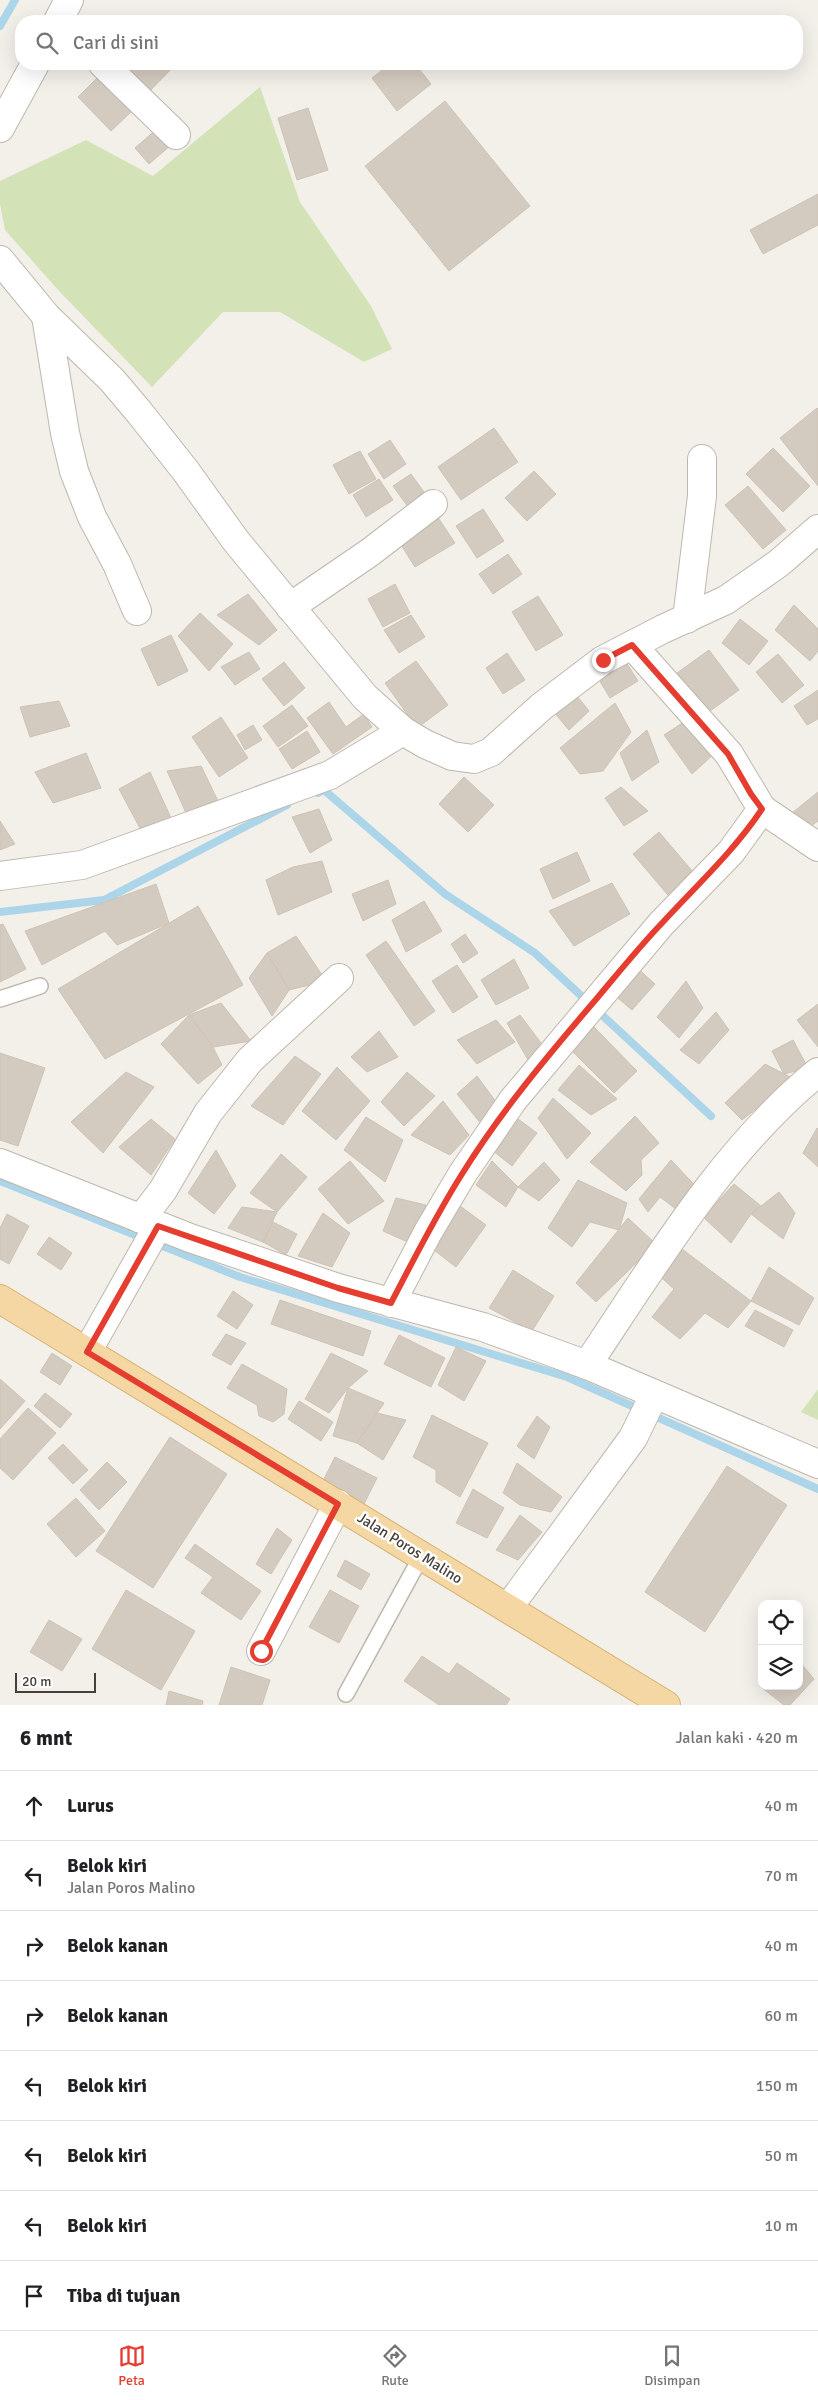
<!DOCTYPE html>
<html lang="id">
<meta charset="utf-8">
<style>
body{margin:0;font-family:Signika,sans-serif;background:#f6f6f6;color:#202124}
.controls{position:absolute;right:15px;bottom:15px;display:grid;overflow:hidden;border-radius:10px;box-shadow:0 5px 20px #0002}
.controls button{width:45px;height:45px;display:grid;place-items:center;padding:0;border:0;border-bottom:1px solid #e0e0e0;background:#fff;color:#202124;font:25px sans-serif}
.scale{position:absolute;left:15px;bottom:12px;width:81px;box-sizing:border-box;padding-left:5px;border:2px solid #464039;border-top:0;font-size:14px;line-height:18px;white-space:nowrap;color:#464039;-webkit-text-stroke:4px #fff;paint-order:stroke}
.stop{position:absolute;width:15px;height:15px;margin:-11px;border:4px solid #e53d2f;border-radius:50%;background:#fff}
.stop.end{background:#e53d2f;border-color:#fff;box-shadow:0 1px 5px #0008}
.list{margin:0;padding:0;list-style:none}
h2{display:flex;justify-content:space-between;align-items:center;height:65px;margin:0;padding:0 20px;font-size:21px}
h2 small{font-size:16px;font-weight:400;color:#757577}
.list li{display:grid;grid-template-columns:32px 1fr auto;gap:15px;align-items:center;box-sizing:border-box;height:70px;padding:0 20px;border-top:1px solid #e0e0e0}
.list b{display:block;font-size:19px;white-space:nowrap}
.list p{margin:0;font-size:16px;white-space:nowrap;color:#757577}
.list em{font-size:16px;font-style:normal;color:#757577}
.icon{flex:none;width:28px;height:28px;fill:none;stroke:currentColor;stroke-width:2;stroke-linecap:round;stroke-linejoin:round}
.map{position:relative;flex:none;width:818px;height:1705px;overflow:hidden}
.search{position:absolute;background:#fff;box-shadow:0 5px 20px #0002;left:15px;right:15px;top:15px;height:55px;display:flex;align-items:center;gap:12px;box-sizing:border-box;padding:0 18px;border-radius:20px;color:#757577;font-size:19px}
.sheet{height:625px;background:#fff}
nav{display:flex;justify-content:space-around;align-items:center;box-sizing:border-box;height:70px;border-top:1px solid #e0e0e0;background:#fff;font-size:14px;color:#757577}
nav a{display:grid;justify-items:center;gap:2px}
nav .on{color:#e53d2f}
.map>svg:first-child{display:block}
.green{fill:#d3e3b7}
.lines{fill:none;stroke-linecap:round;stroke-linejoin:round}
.stream{stroke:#add5ea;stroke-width:8}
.building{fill:#d4cbc0;stroke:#cec2b4}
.service-casing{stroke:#beb7ad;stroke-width:18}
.minor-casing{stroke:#beb7ad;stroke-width:30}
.tertiary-casing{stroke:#beb7ad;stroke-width:30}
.primary-casing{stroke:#d8b273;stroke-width:30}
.service{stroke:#fff;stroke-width:15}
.minor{stroke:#fff;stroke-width:28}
.tertiary{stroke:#fff;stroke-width:28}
.primary{stroke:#f4d7a2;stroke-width:28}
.route{stroke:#e53d2f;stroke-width:6}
.labels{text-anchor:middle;stroke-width:5;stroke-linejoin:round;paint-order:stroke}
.street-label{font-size:15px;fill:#464039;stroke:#fff}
</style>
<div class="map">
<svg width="818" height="1705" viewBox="0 0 818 1705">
<rect width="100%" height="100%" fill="#f3f0ea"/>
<g class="green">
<path d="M260,87l40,115 71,104 21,43 -28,13 -84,-50h-57l-71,75 -94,-97 -53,-60 -5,-26v-23l86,-41 67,36z"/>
<path d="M818,1389v31l-17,-8z"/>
</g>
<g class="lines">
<g class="stream">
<path d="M0,26l15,-26"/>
<path d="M318,793l6,-3 121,104 90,59 176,163"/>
<path d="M0,912l104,-12 183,-95"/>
<path d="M0,1181l240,96 327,100 251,112"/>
</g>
</g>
<g class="building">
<path d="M106,64h70l-34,35z"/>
<path d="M390,64h25l16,20 -34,27 -25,-33z"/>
<path d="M100,75l33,35 -22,21 -33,-34z"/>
<path d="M445,101l85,105 -81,65 -84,-105z"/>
<path d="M308,108l20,62 -31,10 -19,-62z"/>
<path d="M158,128l13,17 -22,19 -14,-16z"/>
<path d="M818,194v31l-55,29 -13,-24z"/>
<path d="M817,408l1,1v77l-38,-48z"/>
<path d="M494,428l24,34 -57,38 -23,-33z"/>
<path d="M390,440l16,24 -22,15 -16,-25z"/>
<path d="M773,448l37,38 -27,26 -37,-38z"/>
<path d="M360,451l16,28 -27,15 -16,-29z"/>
<path d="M534,471l22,23 -29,27 -22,-23z"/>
<path d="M411,474l18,25 -18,12 -18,-25z"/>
<path d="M379,479l14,21 -27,17 -13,-22z"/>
<path d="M748,486l38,44 -23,19 -38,-44z"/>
<path d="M483,509l21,32 -27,17 -21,-32z"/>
<path d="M437,516l18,27 -40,24 -17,-27z"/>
<path d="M508,554l14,20 -29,20 -14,-20z"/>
<path d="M395,584l15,29 -27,14 -15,-28z"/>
<path d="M248,594l29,36 -18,15 -42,-30z"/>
<path d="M538,596l25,39 -27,16 -24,-39z"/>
<path d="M794,605l24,24v22l-8,10 -35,-31z"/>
<path d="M200,613l33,31 -24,27 -31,-35z"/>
<path d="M411,615l14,22 -26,16 -15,-23z"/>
<path d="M740,619l28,22 -19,24 -27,-22z"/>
<path d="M171,635l17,36 -30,15 -17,-37z"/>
<path d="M709,650l30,40 -33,24 -29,-41z"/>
<path d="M249,652l11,17 -25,16 -14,-18z"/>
<path d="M507,653l18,27 -22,14 -17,-26z"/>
<path d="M778,654l26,31 -22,18 -26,-31z"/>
<path d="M622,656l16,25 -28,17 -15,-25z"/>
<path d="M416,661l32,44 -31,23 -32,-45z"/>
<path d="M284,662l21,26 -21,18 -22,-27z"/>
<path d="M818,690v29l-11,6 -13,-19z"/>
<path d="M573,691l16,20 -20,19 -16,-19z"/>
<path d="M59,701l11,25 -40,11 -10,-30z"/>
<path d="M329,702l17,25 18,-13 8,13 -39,27 -26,-36z"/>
<path d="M615,703l16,29 -28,39 -23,3 -20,-26z"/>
<path d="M292,705l16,21 -30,21 -15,-21z"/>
<path d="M693,716l24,35 -25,23 -28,-39z"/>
<path d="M221,717l27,41 -29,19 -27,-40z"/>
<path d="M253,725l9,15 -17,10 -8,-15z"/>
<path d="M647,730l12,32 -27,19 -12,-28z"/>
<path d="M307,731l13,21 -28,17 -13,-20z"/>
<path d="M86,753l15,35 -48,15 -18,-31z"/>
<path d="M201,766l17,35 -31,14 -20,-44z"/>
<path d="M150,772l21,46 -29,14 -23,-43z"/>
<path d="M464,777l30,28 -26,27 -29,-28z"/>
<path d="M621,787l27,24 -24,15 -19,-28z"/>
<path d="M818,792v29l-11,8 -15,-16z"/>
<path d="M319,809l13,31 -22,13 -18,-36z"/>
<path d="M0,821l15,23 -15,6z"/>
<path d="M659,832l40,47 -26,22 -40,-47z"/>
<path d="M577,852l13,29 -37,18 -13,-30z"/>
<path d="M322,861l10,31 -54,23 -12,-35 27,-13z"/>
<path d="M388,880l8,24 -33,17 -11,-27z"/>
<path d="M612,883l18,31 -56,32 -25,-35z"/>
<path d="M156,884l13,39 -52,22 -12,-14 -63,34 -17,-34z"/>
<path d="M424,901l18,30 -36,21 -14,-32z"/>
<path d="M198,906l45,79 -138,74 -47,-70z"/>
<path d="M3,924l23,45 -26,13v-57z"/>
<path d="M465,934l13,19 -15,10 -12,-19z"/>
<path d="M296,936l30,45 -37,9 -22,-37z"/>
<path d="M386,941l49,70 -21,15 -48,-71z"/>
<path d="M267,953l22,37 -17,26 -23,-38z"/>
<path d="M514,959l15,29 -33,17 -15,-25z"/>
<path d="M457,965l21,32 -25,16 -21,-32z"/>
<path d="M635,966l20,18 -23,26 -20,-17z"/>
<path d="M686,981l17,27 -24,30 -22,-21z"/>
<path d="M221,1003l30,38 -38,6 -24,-32z"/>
<path d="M818,1004v43l-21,-27z"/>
<path d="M716,1012l13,18 -30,34 -19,-14z"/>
<path d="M189,1015l24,32 9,18 -24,19 -37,-40z"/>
<path d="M520,1015l27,36 -15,16 -25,-44z"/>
<path d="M496,1020l19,22 -38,22 -20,-24z"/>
<path d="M593,1026l44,45 -23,22 -44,-44z"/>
<path d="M379,1031l19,26 -31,15 -16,-15z"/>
<path d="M793,1040l15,28 -24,6 -12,-23z"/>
<path d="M0,1053l45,15 -27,78 -18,-6z"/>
<path d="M295,1056l26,18 -38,51 -32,-19z"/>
<path d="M765,1064l29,15 -52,41 -17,-17z"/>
<path d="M579,1065l38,34 -26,16 -33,-25z"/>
<path d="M337,1067l33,34 -34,39 -34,-29z"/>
<path d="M126,1072l28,15 -51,66 -32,-31z"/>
<path d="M407,1072l28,24 -31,30 -23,-24z"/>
<path d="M477,1076l22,30 -17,19 -25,-31z"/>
<path d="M553,1098l38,35 -24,26 -29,-41z"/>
<path d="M443,1101l26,34 -19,20 -39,-20z"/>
<path d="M514,1116l23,17 -25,33 -20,-16z"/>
<path d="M635,1116l24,27 -18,17 1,15 -16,16 -36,-29z"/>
<path d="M366,1117l37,23 -18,42 -41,-32z"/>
<path d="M151,1119l24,20 -24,36 -32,-28z"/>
<path d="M817,1128l1,1v38l-15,-14z"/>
<path d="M216,1150l20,36 -22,28 -26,-21z"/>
<path d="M281,1154l26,23 -30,35 -27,-19z"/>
<path d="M671,1160l32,34 -22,19 -21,-16 -12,15 -9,-13z"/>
<path d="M350,1161l34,40 -36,23 -30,-35z"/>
<path d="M492,1161l26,26 -12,20 -30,-22z"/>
<path d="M544,1162l16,18 -21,21 -21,-14z"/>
<path d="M578,1180l49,23 -8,27 -29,-8 -18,25 -24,-19z"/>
<path d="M734,1184l27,22 -10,8 -20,29 -28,-26z"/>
<path d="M779,1192l16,21 -12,26 -32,-25z"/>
<path d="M396,1198l30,7 -16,38 -27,-12z"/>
<path d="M456,1203l30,22 -30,42 -26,-20z"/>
<path d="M242,1207l35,5 -14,30 -35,-14z"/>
<path d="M323,1213l27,20 -18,34 -34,-11z"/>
<path d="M7,1214l22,12 -20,38 -9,-5v-31z"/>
<path d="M628,1218l28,26 -60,58 -20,-19z"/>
<path d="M273,1222l24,12 -11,21 -23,-13z"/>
<path d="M49,1237l23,16 -11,17 -24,-16z"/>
<path d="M678,1246l73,55 -23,27 -23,-15 -25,26 -28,-22 22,-28 -20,-18z"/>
<path d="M769,1267l45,31 -15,27 -48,-24z"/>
<path d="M513,1270l41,26 -22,35 -43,-23z"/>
<path d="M233,1291l20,14 -16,24 -20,-13z"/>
<path d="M280,1300l91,31 -8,25 -92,-32z"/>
<path d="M755,1310l38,20 -9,17 -39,-21z"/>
<path d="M226,1334l20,9 -15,22 -19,-10z"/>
<path d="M399,1335l46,23 -14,29 -47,-23z"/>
<path d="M456,1347l30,14 -22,40 -26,-16z"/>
<path d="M52,1353l20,13 -12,19 -20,-13z"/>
<path d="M331,1353l37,18 -20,17 -19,25 -24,-14z"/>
<path d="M242,1364l45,25 -3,25 -11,8 -14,-6 -2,-11 -30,-17z"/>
<path d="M0,1379l25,22 -25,28z"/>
<path d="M348,1388l36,15 -27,40 -24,-7z"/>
<path d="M45,1393l27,21 -12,14 -26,-22z"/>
<path d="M299,1401l34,21 -12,19 -33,-22z"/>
<path d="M28,1408l28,25 -43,47 -13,-12v-29z"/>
<path d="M377,1413l29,7 -23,40 -26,-17z"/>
<path d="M432,1415l56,28 -28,54 -24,-15v-12l-23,-13z"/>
<path d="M537,1416l13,11 -16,32 -17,-13z"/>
<path d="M170,1437l57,37 -74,114 -57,-37z"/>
<path d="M63,1444l25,26 -15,14 -25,-26z"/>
<path d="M335,1457l42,21 -13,26 -42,-21z"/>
<path d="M107,1462l20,20 -28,28 -19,-20z"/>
<path d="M517,1463l45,34 -11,15 -31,-7 -17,-12z"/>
<path d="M727,1466l60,39 -82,127 -60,-40z"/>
<path d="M473,1489l31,19 -17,30 -31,-15z"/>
<path d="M76,1498l29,33 -29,26 -29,-33z"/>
<path d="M520,1515l22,17 -24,28 -22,-10z"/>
<path d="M277,1528l15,12 -21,34 -15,-10z"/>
<path d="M195,1544l66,47 -20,29 -40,-27 12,-16 -28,-19z"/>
<path d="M345,1560l25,14 -9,16 -24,-14z"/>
<path d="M126,1590l69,41 -34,59 -69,-41z"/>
<path d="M330,1590l29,16 -20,37 -30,-16z"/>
<path d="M49,1620l33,19 -20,32 -32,-19z"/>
<path d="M422,1656l27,18 8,-11 53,36 -4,6h-67l-35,-24z"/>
<path d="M799,1661l15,18 -24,26h-6l-23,-18 38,-1z"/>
<path d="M231,1667l39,13 -8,25h-43z"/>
<path d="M169,1691l34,10 -1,4h-36z"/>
</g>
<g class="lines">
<g class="service-casing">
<g id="service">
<path d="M0,999l40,-13"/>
<path d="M346,1694l76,-139"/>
</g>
</g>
<g class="minor-casing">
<g id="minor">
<path d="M103,64l73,71"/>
<path d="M0,260l46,56 66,64 27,32 46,58 51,71 129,156 38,34 22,13 27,12 22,3 17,-7 50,-45 62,-47 60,-31 63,-29 53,-37 39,-34"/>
<path d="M46,316l19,117 9,38 18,46 25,47 20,47"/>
<path d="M290,607l79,-54 64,-49"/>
<path d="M687,619l15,-123v-37"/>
<path d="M632,645l97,109 33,55"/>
<path d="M0,876l82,-11 248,-90 73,-44"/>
<path d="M0,1163l190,75 148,50 145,39 104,38 231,99"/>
<path d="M141,1219l22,-29 45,-77 42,-53 89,-82"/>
<path d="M391,1303l37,-71 35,-59 50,-73 148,-176 70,-72 31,-43 56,38"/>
<path d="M87,1352l71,-126"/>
<path d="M587,1365c67,-100 137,-217 231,-293"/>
<path d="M508,1608l125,-170 21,-43"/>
<path d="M261,1651l77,-147"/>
</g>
</g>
<g class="tertiary-casing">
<g id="tertiary">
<path d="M58,21l11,-21"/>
<path d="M0,128l35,-64"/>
</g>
</g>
<g class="primary-casing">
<path id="primary" d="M0,1299l666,406"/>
</g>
<use href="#service" class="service"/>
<use href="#minor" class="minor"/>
<use href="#tertiary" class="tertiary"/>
<use href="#primary" class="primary"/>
</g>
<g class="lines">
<path class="route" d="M261,1651l77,-147 -251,-152 71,-126 180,62 53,15c23,-44 45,-88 71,-129 39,-63 88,-121 136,-177 21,-25 42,-51 65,-75 34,-37 71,-71 99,-113l-11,-15 -23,-40 -96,-109 -29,15"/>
</g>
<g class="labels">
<g class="street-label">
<text transform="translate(410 1548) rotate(32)" y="5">Jalan Poros Malino</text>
</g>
</g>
</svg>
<div class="controls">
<button><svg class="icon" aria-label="locate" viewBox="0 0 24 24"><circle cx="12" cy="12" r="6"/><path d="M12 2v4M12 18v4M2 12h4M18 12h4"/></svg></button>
<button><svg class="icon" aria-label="layers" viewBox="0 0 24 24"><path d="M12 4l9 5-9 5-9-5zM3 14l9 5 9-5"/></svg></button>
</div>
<div class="scale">20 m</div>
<div class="stop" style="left:261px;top:1651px"></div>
<div class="stop end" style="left:603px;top:660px"></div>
<div class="search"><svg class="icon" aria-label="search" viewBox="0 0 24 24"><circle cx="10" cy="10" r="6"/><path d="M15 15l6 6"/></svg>Cari di sini</div>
</div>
<section class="sheet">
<h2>6 mnt<small>Jalan kaki · 420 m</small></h2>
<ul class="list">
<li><svg class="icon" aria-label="ahead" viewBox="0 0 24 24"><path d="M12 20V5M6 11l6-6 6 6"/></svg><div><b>Lurus</b></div><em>40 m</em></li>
<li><svg class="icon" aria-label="left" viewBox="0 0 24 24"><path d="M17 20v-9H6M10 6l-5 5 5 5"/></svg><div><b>Belok kiri</b><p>Jalan Poros Malino</p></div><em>70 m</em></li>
<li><svg class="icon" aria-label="right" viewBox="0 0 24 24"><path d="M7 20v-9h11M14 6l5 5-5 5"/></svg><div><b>Belok kanan</b></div><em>40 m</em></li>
<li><svg class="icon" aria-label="right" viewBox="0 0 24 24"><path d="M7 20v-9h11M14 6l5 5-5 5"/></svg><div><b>Belok kanan</b></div><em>60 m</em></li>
<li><svg class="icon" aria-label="left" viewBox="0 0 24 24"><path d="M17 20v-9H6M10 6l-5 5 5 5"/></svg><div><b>Belok kiri</b></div><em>150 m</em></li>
<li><svg class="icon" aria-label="left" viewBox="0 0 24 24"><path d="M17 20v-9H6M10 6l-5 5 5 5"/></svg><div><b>Belok kiri</b></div><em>50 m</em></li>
<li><svg class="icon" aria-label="left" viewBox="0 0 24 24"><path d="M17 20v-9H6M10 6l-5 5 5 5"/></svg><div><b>Belok kiri</b></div><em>10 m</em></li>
<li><svg class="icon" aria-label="arrive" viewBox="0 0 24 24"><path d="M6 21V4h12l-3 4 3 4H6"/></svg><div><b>Tiba di tujuan</b></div></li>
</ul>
</section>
<nav>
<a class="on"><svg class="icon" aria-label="map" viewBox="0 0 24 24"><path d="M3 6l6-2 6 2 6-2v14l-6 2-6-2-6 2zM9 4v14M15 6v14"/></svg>Peta</a>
<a><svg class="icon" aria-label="directions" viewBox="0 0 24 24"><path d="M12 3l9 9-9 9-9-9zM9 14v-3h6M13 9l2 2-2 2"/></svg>Rute</a>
<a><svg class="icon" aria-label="saved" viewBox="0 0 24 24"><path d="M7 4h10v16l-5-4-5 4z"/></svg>Disimpan</a>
</nav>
